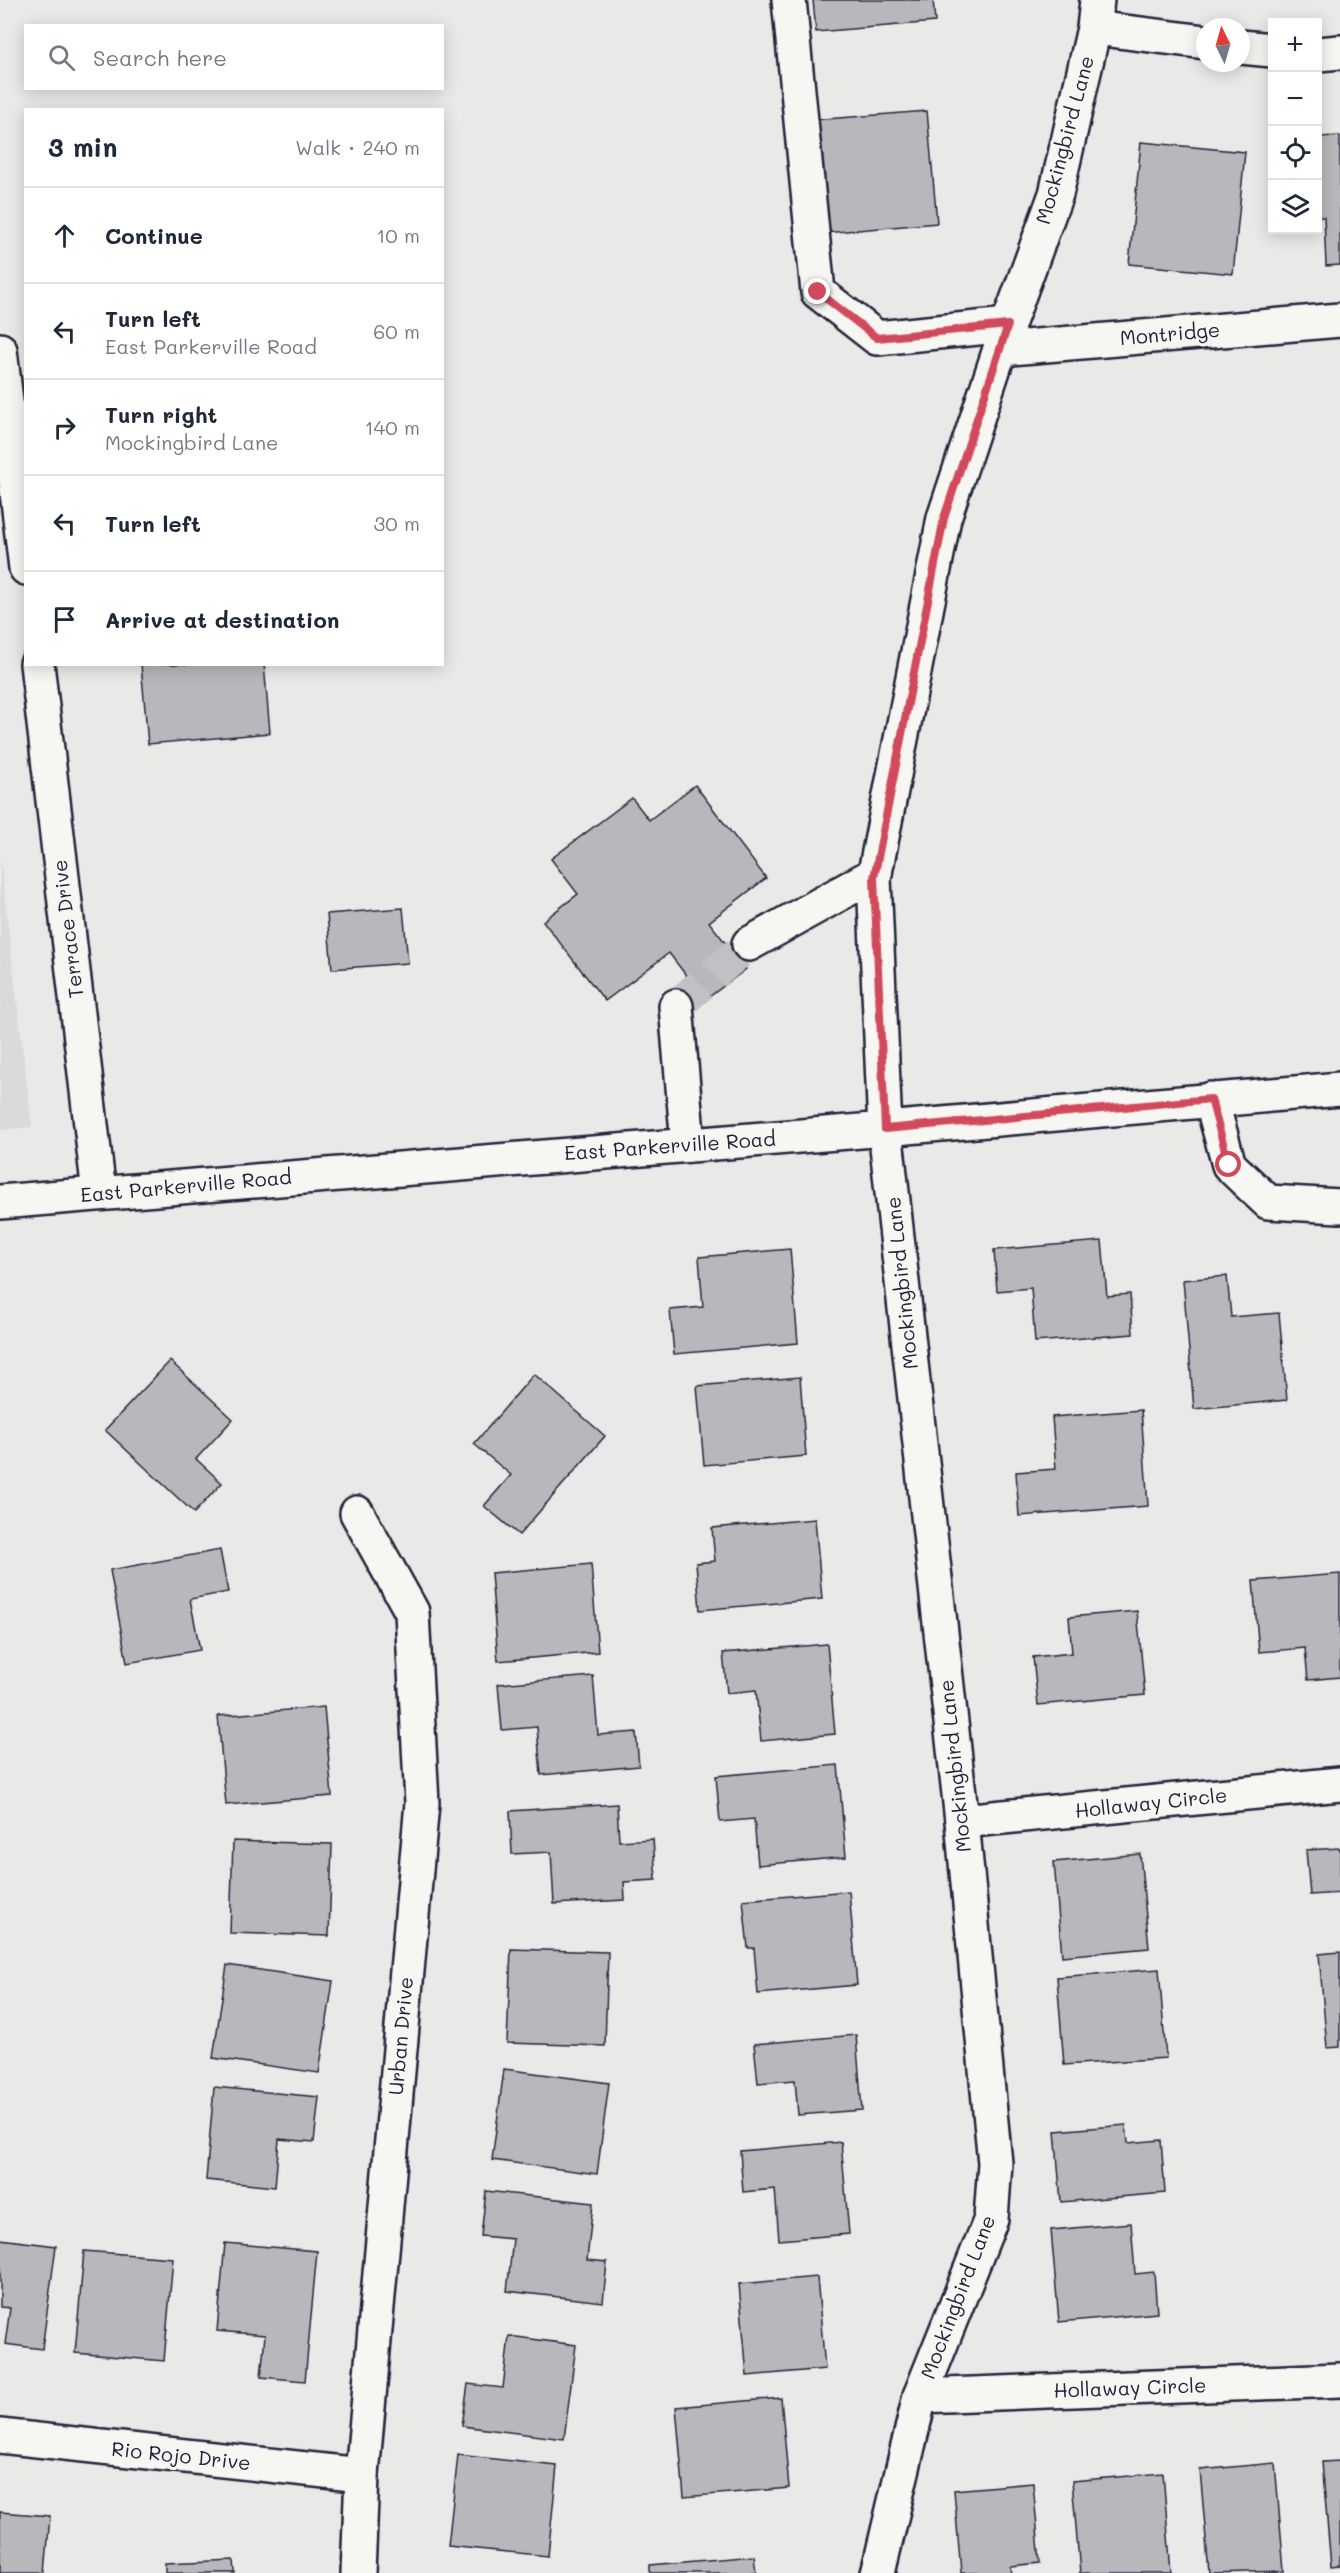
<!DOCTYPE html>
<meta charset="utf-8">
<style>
body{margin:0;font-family:Mali,sans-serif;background:#f2f2f3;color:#1f2937}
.controls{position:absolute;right:18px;top:18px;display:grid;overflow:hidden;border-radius:0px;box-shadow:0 3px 15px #0003}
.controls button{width:54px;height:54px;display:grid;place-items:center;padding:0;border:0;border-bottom:2px solid #e0e1e3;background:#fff;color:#1f2937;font:30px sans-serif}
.compass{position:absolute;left:1196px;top:18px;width:54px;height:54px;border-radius:50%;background:#fff;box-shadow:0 3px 15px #0003;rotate:355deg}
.stop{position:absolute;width:18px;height:18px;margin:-14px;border:4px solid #d1495b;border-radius:50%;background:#fff}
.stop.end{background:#d1495b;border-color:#fff;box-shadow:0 2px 6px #0008}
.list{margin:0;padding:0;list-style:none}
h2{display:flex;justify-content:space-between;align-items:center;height:78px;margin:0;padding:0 24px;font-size:26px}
h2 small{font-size:20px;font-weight:400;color:#747a83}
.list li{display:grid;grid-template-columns:39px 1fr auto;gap:18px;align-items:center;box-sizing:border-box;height:96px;padding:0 24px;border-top:2px solid #e0e1e3}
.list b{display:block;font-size:22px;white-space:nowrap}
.list p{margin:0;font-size:20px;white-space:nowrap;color:#747a83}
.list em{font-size:20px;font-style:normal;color:#747a83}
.icon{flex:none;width:33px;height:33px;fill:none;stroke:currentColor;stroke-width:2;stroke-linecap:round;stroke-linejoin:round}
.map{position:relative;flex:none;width:1340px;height:2573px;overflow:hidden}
.search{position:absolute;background:#fff;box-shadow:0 3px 15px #0003;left:24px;top:24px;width:420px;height:66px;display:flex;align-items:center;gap:15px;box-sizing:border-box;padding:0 21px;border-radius:0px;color:#747a83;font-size:22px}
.panel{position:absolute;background:#fff;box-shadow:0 3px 15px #0003;left:24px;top:108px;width:420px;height:558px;border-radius:0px}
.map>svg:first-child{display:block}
.built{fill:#dadada}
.building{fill:#b8b8bc;stroke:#22223b;stroke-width:1.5}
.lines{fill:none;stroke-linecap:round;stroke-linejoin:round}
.minor-tunnel{stroke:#c1c1c5;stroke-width:33;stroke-dasharray:33 16;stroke-linecap:butt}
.minor-casing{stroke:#22223b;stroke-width:38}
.major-casing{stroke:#22223b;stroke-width:38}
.minor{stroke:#f6f6f2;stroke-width:33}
.major{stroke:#f6f6f2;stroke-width:33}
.route{stroke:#d1495b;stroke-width:8}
.labels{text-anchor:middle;stroke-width:6;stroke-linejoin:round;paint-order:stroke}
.street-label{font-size:20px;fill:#22223b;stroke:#f6f6f2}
</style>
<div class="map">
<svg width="1340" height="2573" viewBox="0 0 1340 2573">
<rect width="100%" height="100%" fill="#e9e9e7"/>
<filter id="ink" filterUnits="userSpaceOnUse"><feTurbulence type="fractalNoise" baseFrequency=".0167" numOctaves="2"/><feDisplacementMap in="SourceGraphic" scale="12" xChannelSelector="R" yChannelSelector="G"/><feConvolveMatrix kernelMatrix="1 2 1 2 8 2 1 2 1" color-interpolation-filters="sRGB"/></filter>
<g filter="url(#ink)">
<path class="built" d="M0,858l32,269 -32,3z"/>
<g class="building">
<path d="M813,0h120l2,22 -119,10z"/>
<path d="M927,111l10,112 -113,10 -10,-113z"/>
<path d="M1340,136v129l-14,1 -2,-49h-6v-80z"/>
<path d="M1141,142l104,10 -12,122 -104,-10z"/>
<path d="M141,664h123l6,69 -122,11z"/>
<path d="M695,785l71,93 -57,44 37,47 -41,31 -36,-47 -64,48 -62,-80 35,-27 -27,-35 81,-61 17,22z"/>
<path d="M403,908l5,55 -76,6 -5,-55z"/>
<path d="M1102,1241l5,55 23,-2 3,40 -98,8 -4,-54 -34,3 -3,-41z"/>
<path d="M790,1249l8,94 -124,11 -4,-44 33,-3 -4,-50z"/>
<path d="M1227,1276l4,41 48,-4 8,87 -93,9 -11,-129z"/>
<path d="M170,1361l63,58 -37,40 26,24 -28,30 -89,-83z"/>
<path d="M534,1374l71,62 -86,99 -35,-29 27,-31 -37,-31z"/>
<path d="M800,1377l6,79 -102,9 -7,-79z"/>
<path d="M1141,1410l7,96 -129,10 -3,-44 40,-3 -4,-52z"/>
<path d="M815,1519l7,80 -122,11 -4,-47 19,-2 -3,-33z"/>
<path d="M220,1550l8,42 -38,7 10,51 -73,13 -17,-93z"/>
<path d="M591,1564l7,88 -100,9 -7,-88z"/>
<path d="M1340,1574v103l-32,3 -3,-32 -46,4 -6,-71z"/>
<path d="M1137,1611l8,84 -107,10 -5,-48 39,-4 -3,-36z"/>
<path d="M827,1644l8,90 -74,7 -5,-51 -29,3 -4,-40z"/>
<path d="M593,1676l5,59 38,-3 3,34 -98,9 -4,-48 -35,3 -4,-46z"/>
<path d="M324,1707l8,89 -106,9 -8,-89z"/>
<path d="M838,1765l8,92 -88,8 -4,-46 -34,3 -4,-46z"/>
<path d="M617,1804l2,37 34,-2 3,41 -32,2 1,18 -71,4 -3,-52 -39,2 -2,-43z"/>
<path d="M233,1841l99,3 -3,92 -99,-3z"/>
<path d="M1340,1848v45l-30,2 -4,-45z"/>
<path d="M1140,1854l9,94 -87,8 -8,-94z"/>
<path d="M849,1891l8,94 -99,9 -4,-46h-6l-5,-48z"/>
<path d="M511,1949l97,3 -3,94 -98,-3z"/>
<path d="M1340,1952v95l-13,1 -8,-94z"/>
<path d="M227,1965l106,16 -14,92 -106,-15z"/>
<path d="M1159,1969l7,89 -102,7 -7,-88z"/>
<path d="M856,2035l6,75 -64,5 -3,-35 -37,3 -4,-39z"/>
<path d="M504,2069l105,14 -12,91 -105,-14z"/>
<path d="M214,2087l105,10 -5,45 -35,-3 -4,48 -69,-7z"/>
<path d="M1126,2125l2,18 33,-3 4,53 -104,9 -6,-71z"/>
<path d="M841,2142l8,92 -70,6 -4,-51 -32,3 -3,-41z"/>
<path d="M486,2191l107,12 -6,57 20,2 -4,40 -96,-11 6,-52 -32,-3z"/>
<path d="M1131,2223l4,51 19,-2 3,41 -98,9 -8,-92z"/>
<path d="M0,2239l56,7 -14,103 -37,-5 5,-36 -10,-1z"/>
<path d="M225,2243l92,8 -12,130 -44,-4 4,-42 -48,-4z"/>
<path d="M84,2251l89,7 -9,103 -89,-8z"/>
<path d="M817,2277l8,92 -78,7 -8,-92z"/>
<path d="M509,2336l67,9 -12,94 -102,-13 6,-42 35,4z"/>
<path d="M781,2398l8,90 -105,9 -8,-90z"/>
<path d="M458,2455l99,11 -9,90 -100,-10z"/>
<path d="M1340,2461v104l-9,1 -9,-104z"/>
<path d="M1275,2463l9,108 -75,2 -9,-103z"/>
<path d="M1163,2473l8,100h-91l-8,-92z"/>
<path d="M1033,2483l7,80 -30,3 1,7h-50l-7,-83z"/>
<path d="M0,2512l50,4 -5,57h-45z"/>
<path d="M754,2556l2,17h-106v-8z"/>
<path d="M234,2560l1,13h-70v-10z"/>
</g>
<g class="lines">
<path class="minor-tunnel" d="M676,1006l73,-62"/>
<g class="minor-casing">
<g id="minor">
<path d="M789,0l29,292 59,46 131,-13"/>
<path d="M1094,28l111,14"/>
<path d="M1241,47l31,3"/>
<path d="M1318,54l22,-2"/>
<path d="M1000,349l340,-29"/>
<path d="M0,350l26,218"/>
<path d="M37,664l62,529"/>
<path d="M749,944l126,-70"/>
<path d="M676,1006l12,139"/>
<path d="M1211,1099l18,66 39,37 72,4"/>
<path d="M357,1513l55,99 10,191 -60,672 -4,98"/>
<path d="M962,1821l378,-37"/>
<path d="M920,2396l420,-16"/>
<path d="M0,2436l362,39"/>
<path d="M878,2573l42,-177 71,-177 4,-56 -33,-342 -77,-692 -11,-251 70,-360 64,-193 48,-131 38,-166 3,-28"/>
</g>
</g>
<g class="major-casing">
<path id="major" d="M0,1202l885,-73 455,-40"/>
</g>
<use href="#minor" class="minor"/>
<use href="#major" class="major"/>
</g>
</g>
<g class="lines" filter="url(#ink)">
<path class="route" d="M818,292l59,46 131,-13 -64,193 -70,360 11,251 326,-30 18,66"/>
</g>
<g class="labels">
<g class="street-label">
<text transform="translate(1065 140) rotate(-75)" y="7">Mockingbird Lane</text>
<text transform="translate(1170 334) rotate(-5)" y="7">Montridge</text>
<text transform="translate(68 929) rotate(-97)" y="7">Terrace Drive</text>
<text transform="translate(670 1146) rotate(-4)" y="7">East Parkerville Road</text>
<text transform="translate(186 1186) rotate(-5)" y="7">East Parkerville Road</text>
<text transform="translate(902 1283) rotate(-96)" y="7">Mockingbird Lane</text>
<text transform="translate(955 1766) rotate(-96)" y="7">Mockingbird Lane</text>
<text transform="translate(1151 1803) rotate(-6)" y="7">Hollaway Circle</text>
<text transform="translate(401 2036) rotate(-85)" y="7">Urban Drive</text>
<text transform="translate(958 2297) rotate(-69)" y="7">Mockingbird Lane</text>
<text transform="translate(1130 2388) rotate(-2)" y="7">Hollaway Circle</text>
<text transform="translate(181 2456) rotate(6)" y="7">Rio Rojo Drive</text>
</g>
</g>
</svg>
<div class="controls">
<button>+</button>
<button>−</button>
<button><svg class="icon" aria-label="locate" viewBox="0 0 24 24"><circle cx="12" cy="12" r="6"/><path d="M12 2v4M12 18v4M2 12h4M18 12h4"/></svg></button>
<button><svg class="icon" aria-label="layers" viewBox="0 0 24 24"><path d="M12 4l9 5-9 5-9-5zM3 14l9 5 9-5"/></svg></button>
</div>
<svg class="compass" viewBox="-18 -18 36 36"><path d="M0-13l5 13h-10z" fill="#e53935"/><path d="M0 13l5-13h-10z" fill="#747a83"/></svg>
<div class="stop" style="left:1229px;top:1165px"></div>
<div class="stop end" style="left:818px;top:292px"></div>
<div class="search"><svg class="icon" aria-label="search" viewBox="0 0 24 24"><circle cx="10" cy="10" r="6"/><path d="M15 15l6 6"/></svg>Search here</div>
<section class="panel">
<h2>3 min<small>Walk · 240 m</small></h2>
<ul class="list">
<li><svg class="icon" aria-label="ahead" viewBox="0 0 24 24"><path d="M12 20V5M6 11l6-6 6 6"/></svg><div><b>Continue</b></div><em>10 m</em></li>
<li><svg class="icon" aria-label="left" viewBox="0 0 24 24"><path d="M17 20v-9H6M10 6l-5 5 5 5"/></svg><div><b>Turn left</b><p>East Parkerville Road</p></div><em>60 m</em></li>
<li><svg class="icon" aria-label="right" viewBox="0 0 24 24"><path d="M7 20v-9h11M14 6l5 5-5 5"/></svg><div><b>Turn right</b><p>Mockingbird Lane</p></div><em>140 m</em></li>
<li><svg class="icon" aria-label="left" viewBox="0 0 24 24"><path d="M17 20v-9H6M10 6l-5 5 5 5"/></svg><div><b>Turn left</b></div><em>30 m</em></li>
<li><svg class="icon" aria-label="arrive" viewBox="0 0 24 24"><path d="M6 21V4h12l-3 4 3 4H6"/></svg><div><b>Arrive at destination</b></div></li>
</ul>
</section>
</div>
